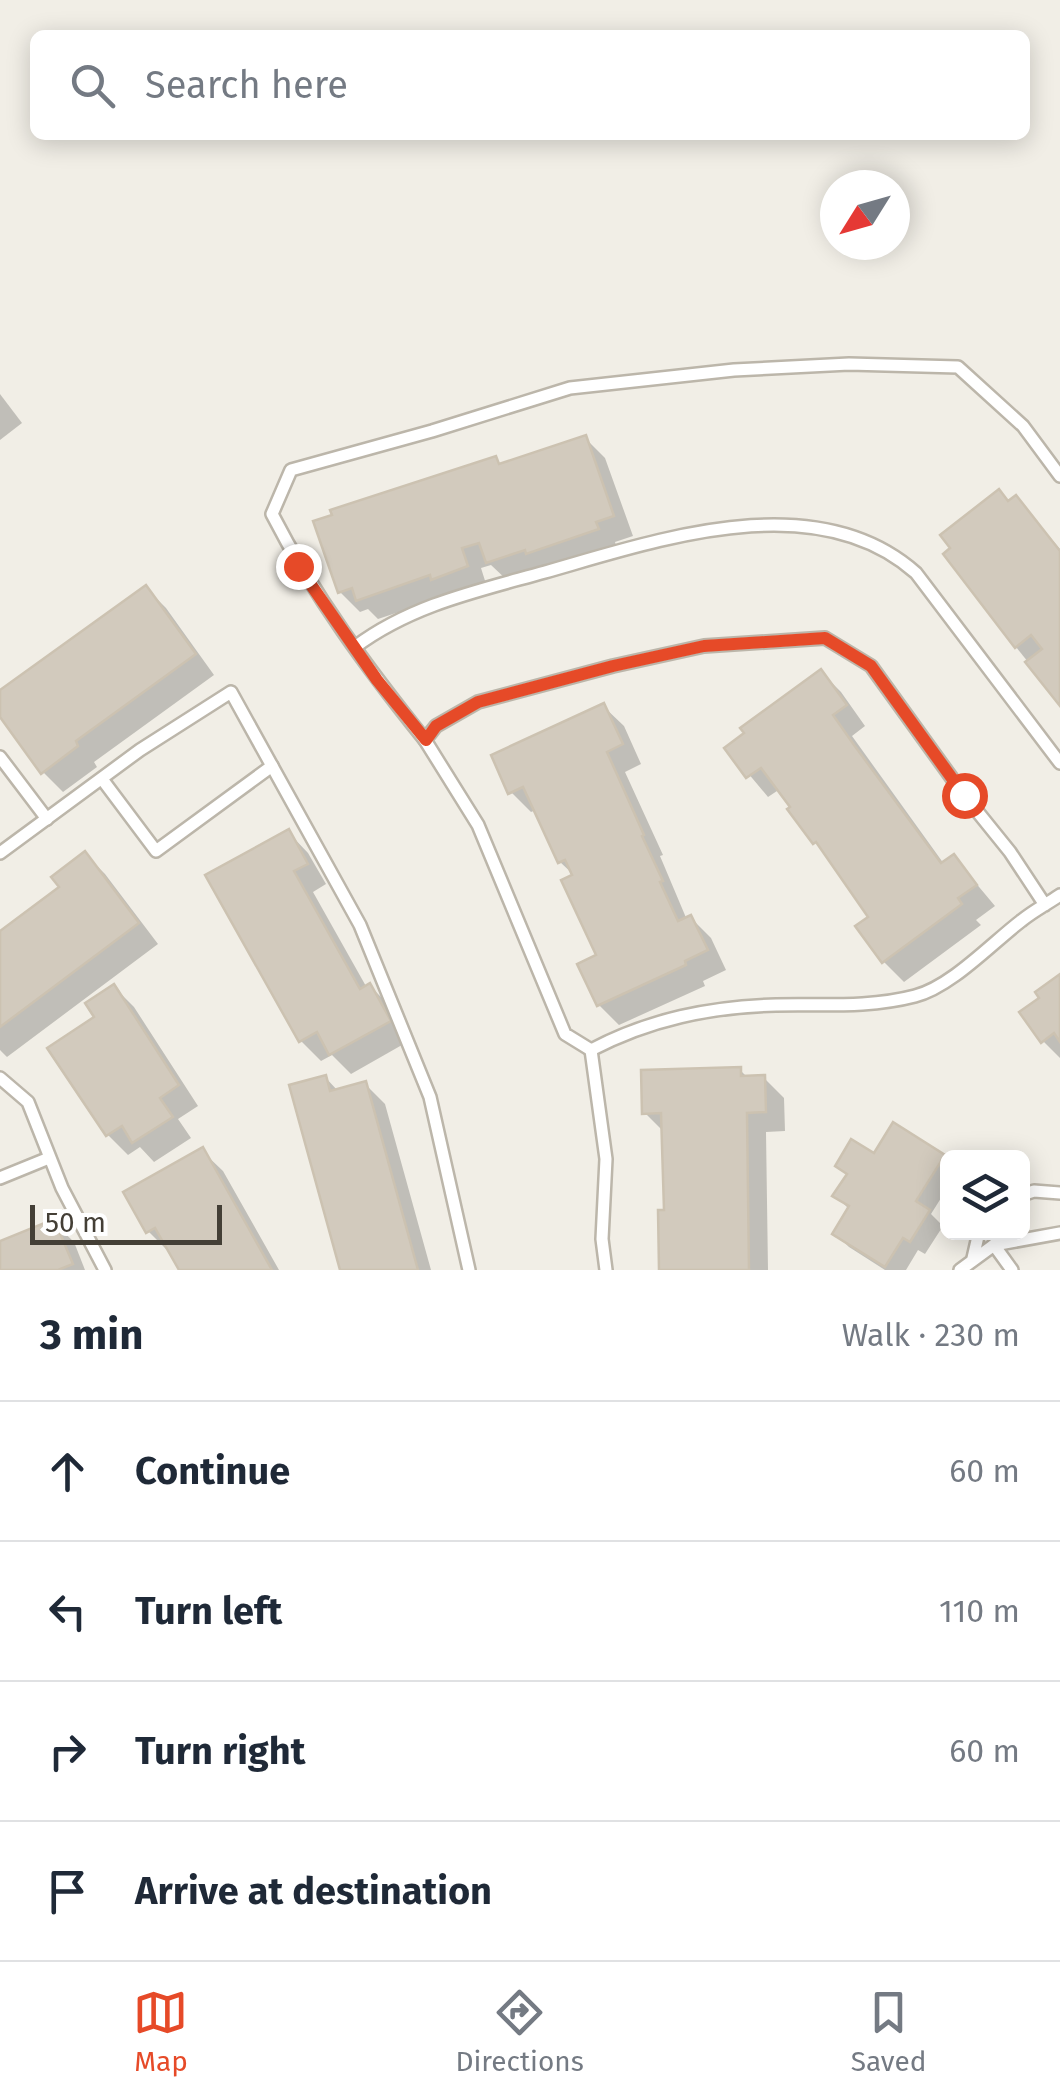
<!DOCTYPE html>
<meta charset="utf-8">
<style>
body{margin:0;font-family:"Fira Sans",sans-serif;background:#f2f2f3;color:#1f2937}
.controls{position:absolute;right:30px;bottom:30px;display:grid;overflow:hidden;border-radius:15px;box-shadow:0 5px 25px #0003}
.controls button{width:90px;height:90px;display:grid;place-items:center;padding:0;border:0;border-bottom:2px solid #e0e1e3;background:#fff;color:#1f2937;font:50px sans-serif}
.compass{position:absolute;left:820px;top:170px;width:90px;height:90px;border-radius:50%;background:#fff;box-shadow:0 5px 25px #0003;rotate:233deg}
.scale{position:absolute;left:30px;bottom:25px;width:192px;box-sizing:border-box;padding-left:10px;border:5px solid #443f36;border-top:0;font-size:28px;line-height:35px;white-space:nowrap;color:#443f36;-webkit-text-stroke:8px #fff;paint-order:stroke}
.stop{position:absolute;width:30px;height:30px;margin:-22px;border:8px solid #e64a28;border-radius:50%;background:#fff}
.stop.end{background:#e64a28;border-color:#fff;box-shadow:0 2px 10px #0008}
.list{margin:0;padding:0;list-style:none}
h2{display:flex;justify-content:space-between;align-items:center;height:130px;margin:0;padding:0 40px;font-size:42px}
h2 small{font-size:32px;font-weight:400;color:#747a83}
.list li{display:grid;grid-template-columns:65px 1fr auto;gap:30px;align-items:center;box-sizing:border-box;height:140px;padding:0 40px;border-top:2px solid #e0e1e3}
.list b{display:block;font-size:38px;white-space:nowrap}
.list em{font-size:32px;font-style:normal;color:#747a83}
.icon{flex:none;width:55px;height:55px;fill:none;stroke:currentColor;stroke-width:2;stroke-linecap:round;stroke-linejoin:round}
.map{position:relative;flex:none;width:1060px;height:1270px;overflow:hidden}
.search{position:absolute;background:#fff;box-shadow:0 5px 25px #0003;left:30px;right:30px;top:30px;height:110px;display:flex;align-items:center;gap:25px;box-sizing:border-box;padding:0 35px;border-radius:15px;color:#747a83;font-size:38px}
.sheet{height:690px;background:#fff}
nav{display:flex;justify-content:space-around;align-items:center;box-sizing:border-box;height:140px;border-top:2px solid #e0e1e3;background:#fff;font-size:28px;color:#747a83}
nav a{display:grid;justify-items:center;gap:5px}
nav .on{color:#e64a28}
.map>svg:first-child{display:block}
.shadow{fill:#0003}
.building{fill:#d2cabd;stroke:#ccc2b1;stroke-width:2.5}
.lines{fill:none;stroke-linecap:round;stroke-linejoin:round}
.lane-casing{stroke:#bcb6aa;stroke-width:16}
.lane{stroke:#fff;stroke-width:11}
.route{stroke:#e64a28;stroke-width:12}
</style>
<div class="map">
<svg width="1060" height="1270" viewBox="0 0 1060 1270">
<rect width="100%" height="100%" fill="#f1eee6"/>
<g class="shadow">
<path d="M0,394l22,29 -22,17z"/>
<path d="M585,438l20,20 28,78 -18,6 2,7 -108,33 -18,-17 -10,3 6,19 -37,8 -72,24 -10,-10 -8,3 -20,-20 155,-133 7,7z"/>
<path d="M1016,498l44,51v153l-44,-55 -6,-144z"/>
<path d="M146,588l20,20 48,67 -120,87 3,5 -34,25 -20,-20 -43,-59v-20z"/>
<path d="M821,672l20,20 24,34 -13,10 92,128 10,-7 41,49 -19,14 5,5 -77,57 -20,-20 -12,-44 -92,-129 -12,8 -41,-49z"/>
<path d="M603,706l21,20 17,38 -16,8 38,83 -3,1 27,64 4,-2 20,20 15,32 -23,11 2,5 -86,39 -20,-20v-49l-24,-80 -15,-14 -24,-52 -5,2 -20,-20z"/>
<path d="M288,832l20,21 18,31 -13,8 54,96 3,-2 20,20 19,35 -58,33 -19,-19 -11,6 -20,-20z"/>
<path d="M85,854l20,20 53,70 -151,113 -7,-7v-116l62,-47z"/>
<path d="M1060,977v81l-17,-17 -1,-43z"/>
<path d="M114,987l20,20 64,99 -20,13 13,19 -37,24 -14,-15 -12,8 -20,-20z"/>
<path d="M740,1070l8,8h16l20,20 1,33 -19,1 2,138h-107l6,-58 -3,-80 -19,-19z"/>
<path d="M325,1077l13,14 27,-7 20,20 46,166h-88z"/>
<path d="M202,1151l21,20 56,99h-97l-11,-20 -3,1 -20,-20z"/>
<path d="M875,1156l69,1 4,3v27l-17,27 12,12 -18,28 -7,-4 -12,20h-21l-36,-23 -14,-14 15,-23 -14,-14 12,-20 -10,-10z"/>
<path d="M53,1222l21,20 11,28h-85v-26z"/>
</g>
<g class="building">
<path d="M586,435l28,81 -18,6 3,7 -73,25 -1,-4 -39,13 -7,-20 -17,5 6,18 -37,14 -1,-5 -74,26 -4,-13 -14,5 -25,-72 19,-6 -2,-5 166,-54 3,8z"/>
<path d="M999,489l9,12 8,-6 44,56v155l-35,-44 17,-13 -11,-14 -16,13 -72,-94 7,-6 -10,-13z"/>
<path d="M146,585l50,69 -120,87 2,5 -37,28 -41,-57v-27z"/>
<path d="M821,669l26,36 -14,10 21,30 87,118 13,-9 23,31 -19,13 4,6 -80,59 -27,-37 13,-9 -52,-75 -3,2 -26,-35 3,-2 -29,-39 -15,10 -22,-30 20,-15 -4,-5z"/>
<path d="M604,703l19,41 -16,8 37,83 -2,1 21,45 -3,1 18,39 13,-6 17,35 -23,11 1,4 -89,41 -20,-42 19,-9 -35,-75 11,-5 -7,-15 -7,3 -35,-76 -15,7 -17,-39z"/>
<path d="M289,829l19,35 -14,7 66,118 10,-6 21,38 -62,34 -12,-23 -18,10 -94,-167z"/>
<path d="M85,851l54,72 -139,104v-96l59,-44 -8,-10z"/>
<path d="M1060,974v68l-6,-9 -13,10 -22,-31 20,-14 -4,-6z"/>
<path d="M114,984l65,101 -19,13 13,19 -41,26 -10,-17 -16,10 -59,-88 47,-31 -9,-14z"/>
<path d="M741,1067v9l24,-1 1,37 -19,1 2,157h-90l-1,-60h6l-3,-97 -19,1 -1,-44z"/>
<path d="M326,1075l4,16 36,-10 52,189h-78l-51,-185z"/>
<path d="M893,1122l52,33 -29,46 14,9 -20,32 -7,-4 -18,29 -53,-33 17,-28 -17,-10 15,-22 -12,-8 16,-27 23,14z"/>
<path d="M203,1147l69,123h-93l-24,-42 -9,5 -23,-41z"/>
<path d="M54,1219l19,45 -15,6h-58v-29z"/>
</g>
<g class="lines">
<g class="lane-casing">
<g id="lane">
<path d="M355,647c56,-42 122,-56 190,-75 113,-32 271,-88 371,1l144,190"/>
<path d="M425,740c-57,-71 -111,-144 -153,-226l19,-44 141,-39 138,-43 164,-18 115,-6 109,3 65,59 37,50"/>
<path d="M0,757l47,62"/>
<path d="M102,779l54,72 116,-85"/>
<path d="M0,853l140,-103 91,-58 129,233 70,172 39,173"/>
<path d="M1045,905l-35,-53 -46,-57 -93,-129 -46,-28 -121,8 -91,20 -135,36 -42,24 -11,14 53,85 87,209 26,16c59,-31 119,-43 185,-45 47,-1 93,3 139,-9 36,-9 77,-53 106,-75 12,-10 26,-17 39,-26"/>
<path d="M591,1050l15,109 -4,80 4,31"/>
<path d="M0,1078l28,24 34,86 43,82"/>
<path d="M0,1178l49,-20"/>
<path d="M1022,1195l12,-4 26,2"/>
<path d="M994,1245l18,25"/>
<path d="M973,1258l6,-26"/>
<path d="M960,1270l34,-25 66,-12"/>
</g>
</g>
<use href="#lane" class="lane"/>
</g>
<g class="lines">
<path class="route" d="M298,566l79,114 49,60 10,-14 42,-24 135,-36 91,-20 121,-8 46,28 93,129"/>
</g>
</svg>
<div class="controls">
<button><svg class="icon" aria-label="layers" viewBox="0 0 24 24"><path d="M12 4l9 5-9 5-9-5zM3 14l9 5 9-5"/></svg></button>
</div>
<svg class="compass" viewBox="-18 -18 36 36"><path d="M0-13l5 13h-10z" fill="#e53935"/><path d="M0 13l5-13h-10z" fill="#747a83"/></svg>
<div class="scale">50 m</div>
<div class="stop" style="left:964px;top:795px"></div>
<div class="stop end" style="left:298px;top:566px"></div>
<div class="search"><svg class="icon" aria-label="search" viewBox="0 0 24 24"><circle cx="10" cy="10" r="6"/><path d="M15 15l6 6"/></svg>Search here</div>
</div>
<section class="sheet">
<h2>3 min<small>Walk · 230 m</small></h2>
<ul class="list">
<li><svg class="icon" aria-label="ahead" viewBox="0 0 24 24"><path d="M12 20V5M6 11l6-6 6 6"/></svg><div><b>Continue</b></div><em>60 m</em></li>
<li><svg class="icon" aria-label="left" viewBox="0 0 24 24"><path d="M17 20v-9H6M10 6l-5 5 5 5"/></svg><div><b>Turn left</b></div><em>110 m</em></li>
<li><svg class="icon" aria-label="right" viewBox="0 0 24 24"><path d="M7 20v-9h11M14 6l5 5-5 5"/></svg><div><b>Turn right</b></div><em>60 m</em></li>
<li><svg class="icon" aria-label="arrive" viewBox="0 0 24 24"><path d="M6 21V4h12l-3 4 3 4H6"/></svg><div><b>Arrive at destination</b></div></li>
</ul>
</section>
<nav>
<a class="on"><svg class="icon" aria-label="map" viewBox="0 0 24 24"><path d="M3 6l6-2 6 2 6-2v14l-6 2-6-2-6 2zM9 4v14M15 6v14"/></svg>Map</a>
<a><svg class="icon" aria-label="directions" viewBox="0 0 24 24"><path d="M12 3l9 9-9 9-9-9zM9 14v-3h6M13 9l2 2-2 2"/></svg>Directions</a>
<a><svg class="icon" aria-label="saved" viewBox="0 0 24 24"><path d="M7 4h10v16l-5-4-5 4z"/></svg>Saved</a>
</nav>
